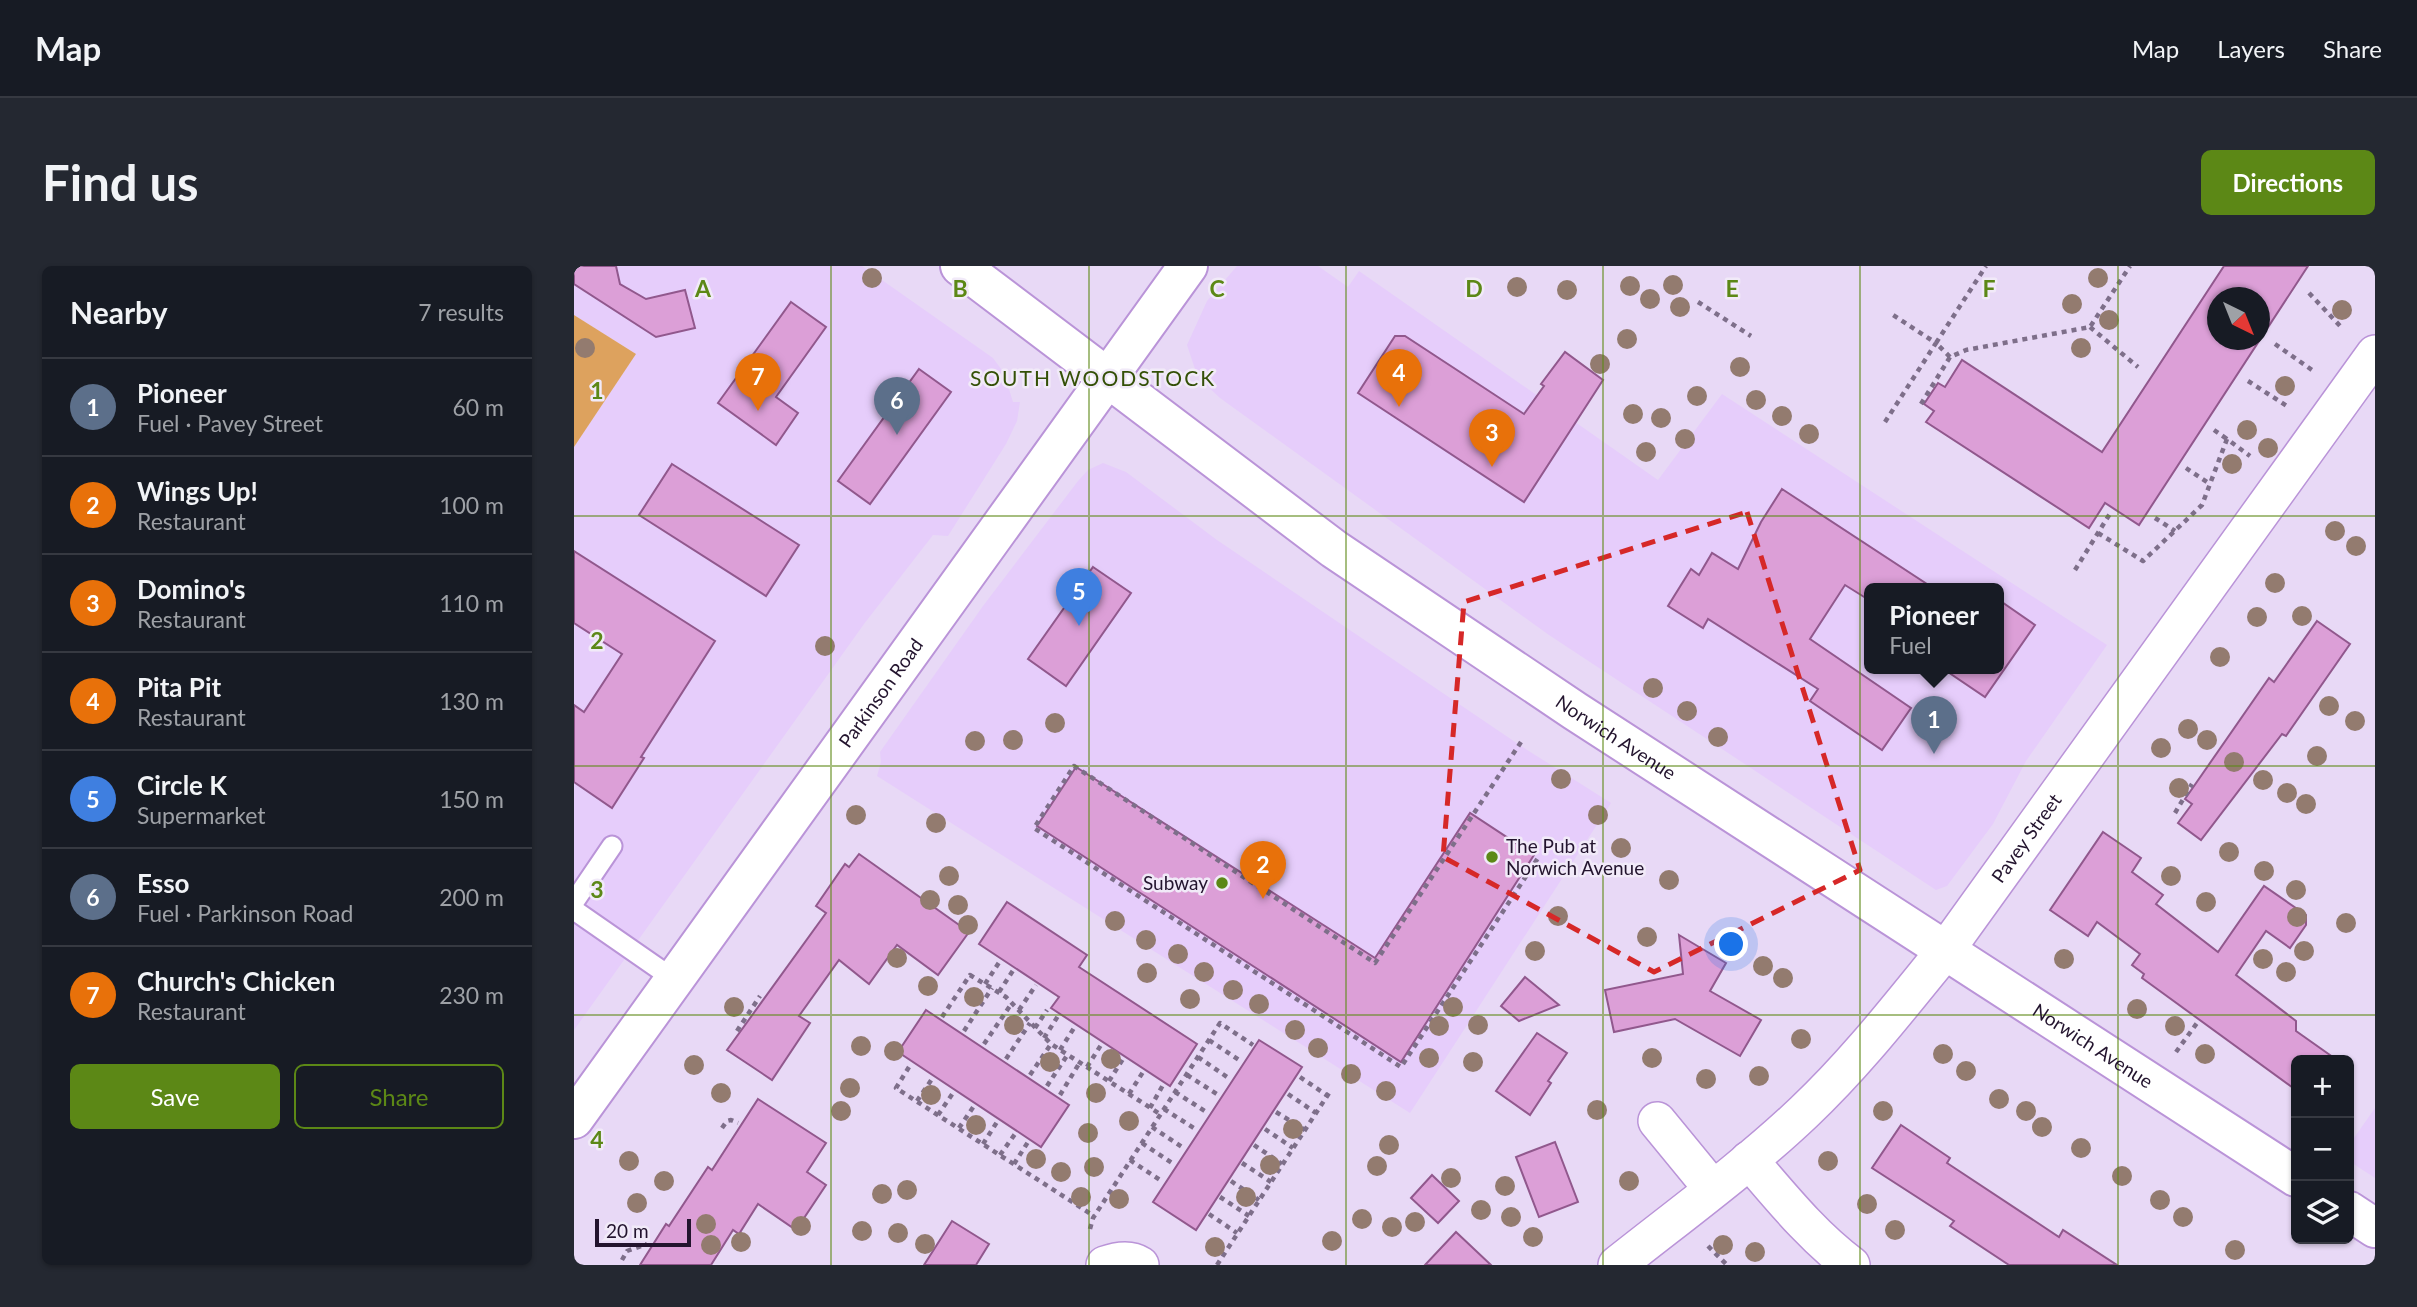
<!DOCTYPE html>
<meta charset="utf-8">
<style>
body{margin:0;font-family:Lato,sans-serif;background:#242831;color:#f1f3f6}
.controls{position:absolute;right:21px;bottom:21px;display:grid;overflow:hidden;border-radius:10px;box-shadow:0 2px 5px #0004}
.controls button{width:63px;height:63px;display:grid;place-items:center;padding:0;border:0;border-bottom:2px solid #363941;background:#171b24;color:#f1f3f6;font:35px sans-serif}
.compass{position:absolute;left:1633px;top:21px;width:63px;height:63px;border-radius:50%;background:#171b24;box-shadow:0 2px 5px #0004;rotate:137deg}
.scale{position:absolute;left:21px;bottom:18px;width:96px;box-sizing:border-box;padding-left:7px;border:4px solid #23142e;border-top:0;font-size:19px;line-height:24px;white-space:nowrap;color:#23142e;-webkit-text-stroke:5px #f1eaf8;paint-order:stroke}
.you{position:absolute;left:1158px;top:679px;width:24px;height:24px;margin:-18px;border:5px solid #fff;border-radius:50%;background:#1a73e8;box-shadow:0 0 0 10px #1a73e833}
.badge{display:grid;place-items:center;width:46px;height:46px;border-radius:50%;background:#5c8816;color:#fff;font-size:23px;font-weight:700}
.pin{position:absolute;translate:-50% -58px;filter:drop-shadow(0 2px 4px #0008)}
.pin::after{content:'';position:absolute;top:37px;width:24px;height:21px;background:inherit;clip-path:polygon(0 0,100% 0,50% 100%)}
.popup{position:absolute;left:1290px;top:317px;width:140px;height:91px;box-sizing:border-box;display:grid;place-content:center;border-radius:10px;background:#171b24;filter:drop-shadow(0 2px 5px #0005);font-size:23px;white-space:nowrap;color:#9ea1a6}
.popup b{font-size:26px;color:#f1f3f6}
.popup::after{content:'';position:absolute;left:50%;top:100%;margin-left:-14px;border:14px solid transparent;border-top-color:#171b24}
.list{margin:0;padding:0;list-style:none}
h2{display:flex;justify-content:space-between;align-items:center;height:91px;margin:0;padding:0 28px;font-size:30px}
h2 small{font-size:23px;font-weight:400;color:#9ea1a6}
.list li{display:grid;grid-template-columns:46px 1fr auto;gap:21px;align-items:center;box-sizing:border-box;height:98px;padding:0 28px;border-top:2px solid #363941}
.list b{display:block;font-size:26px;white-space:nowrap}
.list p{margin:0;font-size:23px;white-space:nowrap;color:#9ea1a6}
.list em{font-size:23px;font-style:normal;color:#9ea1a6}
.actions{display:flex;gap:14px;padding:21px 28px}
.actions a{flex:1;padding:16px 0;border:2px solid #5c8816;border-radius:10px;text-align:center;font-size:24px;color:#5c8816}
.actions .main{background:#5c8816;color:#fff}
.icon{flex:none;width:38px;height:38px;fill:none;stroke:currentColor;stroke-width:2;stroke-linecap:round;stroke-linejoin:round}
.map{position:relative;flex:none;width:1801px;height:999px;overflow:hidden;border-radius:10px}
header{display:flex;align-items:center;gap:42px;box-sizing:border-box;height:98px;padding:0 35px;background:#171b24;border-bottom:2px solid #363941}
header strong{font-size:33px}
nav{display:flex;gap:38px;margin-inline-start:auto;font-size:24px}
.intro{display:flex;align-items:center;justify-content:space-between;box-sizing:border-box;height:168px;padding:0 42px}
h1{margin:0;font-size:49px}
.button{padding:18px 32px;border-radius:10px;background:#5c8816;color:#fff;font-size:24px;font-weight:700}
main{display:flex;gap:42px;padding:0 42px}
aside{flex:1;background:#171b24;border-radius:10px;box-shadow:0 2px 5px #0004}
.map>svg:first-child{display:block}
.built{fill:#e6cdfb;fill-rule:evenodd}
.green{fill:#dda25e}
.building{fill:#dc9fd7;stroke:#91588d;stroke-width:2;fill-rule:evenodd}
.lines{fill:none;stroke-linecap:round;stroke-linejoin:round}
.service-casing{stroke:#ba94d8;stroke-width:23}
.minor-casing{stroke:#ba94d8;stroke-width:40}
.secondary-casing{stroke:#ba94d8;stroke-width:42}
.path{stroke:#7e6f8a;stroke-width:4.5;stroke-dasharray:5 5;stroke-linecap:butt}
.service{stroke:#fff;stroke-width:19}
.minor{stroke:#fff;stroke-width:37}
.secondary{stroke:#fff;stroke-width:38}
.tree{fill:#937b6f}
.marked{fill:none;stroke:#d62828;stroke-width:5;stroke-dasharray:14 9;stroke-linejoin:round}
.grid{fill:none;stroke:#5c8816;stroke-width:2;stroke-opacity:0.55}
.poi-dot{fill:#5c8816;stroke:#f1eaf8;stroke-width:2.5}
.labels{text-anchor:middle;stroke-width:5;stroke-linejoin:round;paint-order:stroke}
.street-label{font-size:19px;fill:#23142e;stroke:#f1eaf8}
.poi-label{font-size:19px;fill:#23142e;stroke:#f1eaf8;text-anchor:start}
.neighbourhood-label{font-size:21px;letter-spacing:2px;fill:#345007;stroke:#f1eaf8}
.grid-label{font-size:23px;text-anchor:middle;font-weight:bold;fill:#5c8816;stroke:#f1eaf8;stroke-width:5;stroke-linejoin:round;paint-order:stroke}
</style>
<header>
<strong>Map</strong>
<nav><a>Map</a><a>Layers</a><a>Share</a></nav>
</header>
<div class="intro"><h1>Find us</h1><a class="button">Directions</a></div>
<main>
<aside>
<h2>Nearby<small>7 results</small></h2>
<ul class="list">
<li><span class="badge" style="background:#5c6f8a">1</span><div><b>Pioneer</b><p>Fuel · Pavey Street</p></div><em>60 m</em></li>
<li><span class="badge" style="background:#e8710a">2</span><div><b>Wings Up!</b><p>Restaurant</p></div><em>100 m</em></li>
<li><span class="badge" style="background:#e8710a">3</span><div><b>Domino's</b><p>Restaurant</p></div><em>110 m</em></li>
<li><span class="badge" style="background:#e8710a">4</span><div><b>Pita Pit</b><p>Restaurant</p></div><em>130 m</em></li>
<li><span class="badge" style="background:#3f7fe0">5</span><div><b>Circle K</b><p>Supermarket</p></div><em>150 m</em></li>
<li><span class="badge" style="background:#5c6f8a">6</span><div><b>Esso</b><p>Fuel · Parkinson Road</p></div><em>200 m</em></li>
<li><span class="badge" style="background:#e8710a">7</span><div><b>Church's Chicken</b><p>Restaurant</p></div><em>230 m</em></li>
</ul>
<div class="actions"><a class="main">Save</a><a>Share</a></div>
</aside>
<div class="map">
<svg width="1801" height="999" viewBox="0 0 1801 999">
<rect width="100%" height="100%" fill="#e8d9f6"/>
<g class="built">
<path d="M0,0h288l131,92 11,15 9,29h7l-3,19 -11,23 -58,92 -15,-1 -69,89 -290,406v-583l62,-93 -62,-39z"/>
<path d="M663,0h81l30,21 11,-16 299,209 64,-86 385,251 -81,116 -33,63 -46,62 -11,4 -387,-255 -329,-237 -17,-16 -8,-13 -8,-24 20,-44zM1295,322h130v80h-130z"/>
<path d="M529,197l23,9 91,68 304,206 90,57 -201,310 -533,-337 4,-14 -1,-10 103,-146 95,-125 10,-11z"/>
<path d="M1801,842v70l-26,-17v-16z"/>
</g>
<path class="green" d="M0,49l62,39 -62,93z"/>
<g class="building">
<path d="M0,0h42l4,18 26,15 39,-9 10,38 -39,9 -82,-53z"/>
<path d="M1650,0h84l-169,259 -34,-22 -16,25 -163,-106 8,-11 -10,-7 14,-21 7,4 17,-27 140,92zM1643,32h42v42h-42z"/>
<path d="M217,36l35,25 -50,70 22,16 -22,32 -58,-42z"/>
<path d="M821,70h10l119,78 20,-28 -3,-2 24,-32 38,28 -79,122 -166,-109z"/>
<path d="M345,103l32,23 -81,112 -32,-23z"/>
<path d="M98,198l127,81 -33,51 -127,-81z"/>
<path d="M1208,223l151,99h-64v12l-24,-15 -35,54 101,69 -29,42 -72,-49 8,-12 -110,-70 -5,9 -35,-22 23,-37 8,6 13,-22 26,16 23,-47z"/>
<path d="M0,285l141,90 -74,116 3,1 -32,50 -38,-26v-77l10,7 38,-58 -48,-31z"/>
<path d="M519,301l38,26 -65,93 -38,-27z"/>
<path d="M1425,334l36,25 -50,72 -43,-29h57z"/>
<path d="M1743,355l33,23 -64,92 -4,-2 -81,106 -23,-17 14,-19 -7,-5 84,-121 5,4z"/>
<path d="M502,501l299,191 95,-145 64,42 -133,207 -364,-236z"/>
<path d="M1529,566l38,26 -9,14 31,23 -7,9 62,48 46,-66 42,29v10l-16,23 -24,-17 -30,44 60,46v10l41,29h-41v30l-154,-112 2,-4 -12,-9 8,-11 -43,-32 -9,14 -38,-26z"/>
<path d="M285,588l110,78 -31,43 -41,-30 -28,39 -30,-24 -40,56 11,7 -38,57 -45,-30 99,-137 -10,-7 29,-42 4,3z"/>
<path d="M433,636l80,53 -8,12 118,77 -27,42 -119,-78 8,-11 -80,-53z"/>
<path d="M1105,669l47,28 -16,28 51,29 -21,36 -65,-37 -61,13 -9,-42 78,-16z"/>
<path d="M951,711l34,28 -40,16 -18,-15z"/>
<path d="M352,744l143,95 -28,42 -143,-95z"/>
<path d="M963,767l30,20 -19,28 3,2 -21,32 -34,-24z"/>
<path d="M685,774l43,27 -106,163 -43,-28z"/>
<path d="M184,833l68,44 -19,29 19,13 -30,45 -38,-26 -19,30 -6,-4 -22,35h-71l26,-41 3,2 39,-59 4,3z"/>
<path d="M1327,859l49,33 -3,5 112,74 4,-7 54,35h-108l-59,-39 4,-5 -82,-53z"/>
<path d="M981,876l23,60 -39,15 -23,-60z"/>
<path d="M858,909l27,26 -21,22 -27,-25z"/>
<path d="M378,955l37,23 -13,21h-52z"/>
<path d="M882,966l35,33h-66z"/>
</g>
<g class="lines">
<g class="service-casing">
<g id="service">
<path d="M0,636l38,-56"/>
<path d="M0,644l101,70"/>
</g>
</g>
<g class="minor-casing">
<g id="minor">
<path d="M1083,855l55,67"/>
<path d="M1175,894c32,37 63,76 102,105"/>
<path d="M531,999c11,-4 24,-7 35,0"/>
<path id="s1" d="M1043,999c63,-50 129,-98 187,-153 52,-49 96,-106 141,-161l430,-597"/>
</g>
</g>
<g class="secondary-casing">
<g id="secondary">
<path id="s2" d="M386,0l374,283 241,162 721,466"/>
<path id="s3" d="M0,853l614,-853"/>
<path d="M1775,945l26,17"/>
</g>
</g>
<g class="path">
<path d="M1735,27l33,35"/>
<path d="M1124,36l53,34"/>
<path d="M1516,61l48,40"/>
<path d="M1701,78l37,26"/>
<path d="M1376,91l-14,-14 50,-77"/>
<path d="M1674,115l39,25"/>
<path d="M1347,138l29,-47 16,-7 124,-23 40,-61"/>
<path d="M1311,156l51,-79 -43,-28"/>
<path d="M1640,164l13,9"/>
<path d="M1612,202l24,16"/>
<path d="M1581,252l20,13"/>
<path d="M1524,267l45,28 59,-56 25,-66 23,17"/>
<path d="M1501,304l36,-58"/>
<path d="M947,476l-146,221 -301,-197 -40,62 367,239 137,-209"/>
<path d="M1601,547l17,-29"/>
<path d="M411,718l15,-23"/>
<path d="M425,726l15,-23"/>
<path d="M445,744l17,-25"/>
<path d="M368,751l28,-42 36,22 45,47 109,70"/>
<path d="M461,762l12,-18"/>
<path d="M163,765l23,-35"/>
<path d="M390,765l28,-43"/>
<path d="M470,772l14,-22"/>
<path d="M635,774l33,22"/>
<path d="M410,778l28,-41"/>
<path d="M486,784l14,-22"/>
<path d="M1602,786l21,-29"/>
<path d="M624,791l32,22"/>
<path d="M432,793l24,-36"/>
<path d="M335,801l-13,21 198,128"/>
<path d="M513,801l14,-22"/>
<path d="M456,809l21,-31"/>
<path d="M613,809l33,21"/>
<path d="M726,811l28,19"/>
<path d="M535,815l14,-22"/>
<path d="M473,820l21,-32"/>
<path d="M601,826l33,21"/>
<path d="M555,828l14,-22"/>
<path d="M714,828l28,19"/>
<path d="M486,829l20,-33"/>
<path d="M343,835l15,-22"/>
<path d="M576,842l13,-23"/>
<path d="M590,843l33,21"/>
<path d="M702,846l29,18"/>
<path d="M364,849l15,-22"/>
<path d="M578,861l33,22"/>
<path d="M148,862l5,-7 4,-1 7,3"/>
<path d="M385,862l15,-22"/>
<path d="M691,863l28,19"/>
<path d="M568,877l33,22"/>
<path d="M409,878l14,-22"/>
<path d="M680,879l28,19"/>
<path d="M426,889l15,-21"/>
<path d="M556,894l33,22"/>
<path d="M668,897l29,19"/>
<path d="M440,898l14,-22"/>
<path d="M657,915l28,19"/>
<path d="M646,931l29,19"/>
<path d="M635,948l28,19"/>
<path d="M516,963l3,-11 127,-195 33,22"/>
<path d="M1134,980l19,19"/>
<path d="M48,994l5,-9 20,-7"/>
<path d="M643,999l114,-175"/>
</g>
<use href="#service" class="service"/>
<use href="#minor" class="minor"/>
<use href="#secondary" class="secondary"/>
</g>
<g class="tree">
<circle cx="298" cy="12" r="10"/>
<circle cx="1524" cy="12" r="10"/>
<circle cx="1099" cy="19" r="10"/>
<circle cx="1056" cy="20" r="10"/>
<circle cx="943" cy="21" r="10"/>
<circle cx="993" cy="24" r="10"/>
<circle cx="1076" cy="33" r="10"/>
<circle cx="1498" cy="38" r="10"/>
<circle cx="1106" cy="41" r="10"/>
<circle cx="1768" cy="44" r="10"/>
<circle cx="1535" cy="54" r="10"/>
<circle cx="1053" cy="73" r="10"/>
<circle cx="11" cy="82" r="10"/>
<circle cx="1507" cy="82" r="10"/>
<circle cx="1026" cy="98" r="10"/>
<circle cx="1166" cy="101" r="10"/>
<circle cx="1711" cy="120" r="10"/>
<circle cx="1123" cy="130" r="10"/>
<circle cx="1182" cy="134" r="10"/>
<circle cx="1059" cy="148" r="10"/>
<circle cx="1208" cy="150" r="10"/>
<circle cx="1087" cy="152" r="10"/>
<circle cx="1673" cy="164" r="10"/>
<circle cx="1235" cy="168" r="10"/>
<circle cx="1111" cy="173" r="10"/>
<circle cx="1694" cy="182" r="10"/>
<circle cx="1072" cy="186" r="10"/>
<circle cx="1658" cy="198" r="10"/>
<circle cx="1761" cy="265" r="10"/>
<circle cx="1782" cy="280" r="10"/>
<circle cx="1701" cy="317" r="10"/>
<circle cx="1728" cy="350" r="10"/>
<circle cx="1683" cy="351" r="10"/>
<circle cx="251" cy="380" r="10"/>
<circle cx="1646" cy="391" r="10"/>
<circle cx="1079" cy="422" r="10"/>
<circle cx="1755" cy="440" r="10"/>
<circle cx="1113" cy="445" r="10"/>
<circle cx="1781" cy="455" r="10"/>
<circle cx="481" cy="457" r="10"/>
<circle cx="1614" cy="463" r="10"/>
<circle cx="1144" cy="471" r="10"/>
<circle cx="439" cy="474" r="10"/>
<circle cx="1633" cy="474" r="10"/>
<circle cx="401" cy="475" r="10"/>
<circle cx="1587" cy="482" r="10"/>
<circle cx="1743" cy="490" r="10"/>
<circle cx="1660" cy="496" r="10"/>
<circle cx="987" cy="513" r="10"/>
<circle cx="1689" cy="514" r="10"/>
<circle cx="1605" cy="522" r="10"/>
<circle cx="1713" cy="527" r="10"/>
<circle cx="1732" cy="538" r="10"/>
<circle cx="282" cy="549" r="10"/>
<circle cx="1024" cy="549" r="10"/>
<circle cx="362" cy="557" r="10"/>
<circle cx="1047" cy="582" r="10"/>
<circle cx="1655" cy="586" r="10"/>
<circle cx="1690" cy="605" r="10"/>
<circle cx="375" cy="610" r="10"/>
<circle cx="1597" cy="610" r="10"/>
<circle cx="1095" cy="614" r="10"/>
<circle cx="1722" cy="624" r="10"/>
<circle cx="356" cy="634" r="10"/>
<circle cx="1632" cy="636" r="10"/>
<circle cx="384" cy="639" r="10"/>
<circle cx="984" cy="650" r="10"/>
<circle cx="1723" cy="651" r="10"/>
<circle cx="541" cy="655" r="10"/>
<circle cx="1772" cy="657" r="10"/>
<circle cx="394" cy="659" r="10"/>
<circle cx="1073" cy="671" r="10"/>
<circle cx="572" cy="674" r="10"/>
<circle cx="961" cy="685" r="10"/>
<circle cx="1730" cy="685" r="10"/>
<circle cx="604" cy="688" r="10"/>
<circle cx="323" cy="692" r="10"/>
<circle cx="1490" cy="693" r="10"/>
<circle cx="1689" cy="693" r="10"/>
<circle cx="1189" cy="700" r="10"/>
<circle cx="630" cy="706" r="10"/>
<circle cx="1712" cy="706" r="10"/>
<circle cx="573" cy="707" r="10"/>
<circle cx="1209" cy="712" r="10"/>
<circle cx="354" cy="720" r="10"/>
<circle cx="659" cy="724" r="10"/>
<circle cx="400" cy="731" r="10"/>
<circle cx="616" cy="733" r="10"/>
<circle cx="685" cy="738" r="10"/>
<circle cx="160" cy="741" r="10"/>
<circle cx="879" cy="741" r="10"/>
<circle cx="1563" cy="743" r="10"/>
<circle cx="440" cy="759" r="10"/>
<circle cx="904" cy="759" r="10"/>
<circle cx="865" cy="760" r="10"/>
<circle cx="1601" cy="760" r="10"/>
<circle cx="721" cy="764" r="10"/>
<circle cx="1227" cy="773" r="10"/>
<circle cx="287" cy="780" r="10"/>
<circle cx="744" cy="782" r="10"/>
<circle cx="320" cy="785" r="10"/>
<circle cx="1369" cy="788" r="10"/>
<circle cx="1631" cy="788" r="10"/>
<circle cx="855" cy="792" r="10"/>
<circle cx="1078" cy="792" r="10"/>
<circle cx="537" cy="793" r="10"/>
<circle cx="476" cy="796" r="10"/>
<circle cx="899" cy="796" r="10"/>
<circle cx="120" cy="799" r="10"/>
<circle cx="1392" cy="805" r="10"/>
<circle cx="777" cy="808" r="10"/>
<circle cx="1185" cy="810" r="10"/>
<circle cx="1132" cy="813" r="10"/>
<circle cx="276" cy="822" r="10"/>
<circle cx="812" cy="825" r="10"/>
<circle cx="147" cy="827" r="10"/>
<circle cx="522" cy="827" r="10"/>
<circle cx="357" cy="829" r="10"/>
<circle cx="1425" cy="833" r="10"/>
<circle cx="1023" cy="844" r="10"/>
<circle cx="267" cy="845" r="10"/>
<circle cx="1309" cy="845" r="10"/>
<circle cx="1452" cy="845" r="10"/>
<circle cx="555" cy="855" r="10"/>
<circle cx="402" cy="859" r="10"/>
<circle cx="1468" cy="861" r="10"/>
<circle cx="719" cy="863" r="10"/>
<circle cx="514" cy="867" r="10"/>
<circle cx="815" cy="879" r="10"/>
<circle cx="1507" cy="882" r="10"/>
<circle cx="462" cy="893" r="10"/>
<circle cx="55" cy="895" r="10"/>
<circle cx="1254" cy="895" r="10"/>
<circle cx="696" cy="899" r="10"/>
<circle cx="803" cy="900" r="10"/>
<circle cx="520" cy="901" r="10"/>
<circle cx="487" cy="906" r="10"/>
<circle cx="1548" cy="910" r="10"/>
<circle cx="877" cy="912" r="10"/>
<circle cx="90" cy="915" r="10"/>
<circle cx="1055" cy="915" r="10"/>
<circle cx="931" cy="920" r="10"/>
<circle cx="333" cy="924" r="10"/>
<circle cx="308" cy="928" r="10"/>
<circle cx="507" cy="931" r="10"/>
<circle cx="672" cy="931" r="10"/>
<circle cx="545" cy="933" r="10"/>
<circle cx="1586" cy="934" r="10"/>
<circle cx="63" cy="937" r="10"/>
<circle cx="1293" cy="938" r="10"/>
<circle cx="907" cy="944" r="10"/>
<circle cx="937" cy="951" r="10"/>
<circle cx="1609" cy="951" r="10"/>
<circle cx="788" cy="953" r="10"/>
<circle cx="841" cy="956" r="10"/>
<circle cx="132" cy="958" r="10"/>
<circle cx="227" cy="960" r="10"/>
<circle cx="818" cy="961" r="10"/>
<circle cx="1321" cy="964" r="10"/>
<circle cx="288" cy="965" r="10"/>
<circle cx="324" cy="967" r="10"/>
<circle cx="959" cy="971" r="10"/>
<circle cx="758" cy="975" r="10"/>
<circle cx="167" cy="976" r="10"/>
<circle cx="351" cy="978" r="10"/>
<circle cx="137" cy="979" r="10"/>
<circle cx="1149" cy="979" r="10"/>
<circle cx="641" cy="981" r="10"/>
<circle cx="1661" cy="984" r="10"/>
<circle cx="1181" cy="986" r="10"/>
</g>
<path class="marked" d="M1173,246l113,358 -206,102 -211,-115 21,-255z"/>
<path class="grid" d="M257,0v999M515,0v999M772,0v999M1029,0v999M1286,0v999M1544,0v999M0,250h1801M0,500h1801M0,749h1801"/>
<g class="poi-dot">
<circle cx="918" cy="591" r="7"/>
<circle cx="648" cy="617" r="7"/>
</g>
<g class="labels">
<g class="street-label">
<text dy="7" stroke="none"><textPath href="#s3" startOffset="525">Parkinson Road</textPath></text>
<text dy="7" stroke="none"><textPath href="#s2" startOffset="808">Norwich Avenue</textPath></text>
<text dy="7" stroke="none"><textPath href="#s1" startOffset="595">Pavey Street</textPath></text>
<text dy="7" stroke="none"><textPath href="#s2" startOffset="1376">Norwich Avenue</textPath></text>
</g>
<g class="poi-label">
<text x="932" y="587">The Pub at<tspan x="932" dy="22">Norwich Avenue</tspan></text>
<text x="634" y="624" text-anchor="end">Subway</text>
</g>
<g class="neighbourhood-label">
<text x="519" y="120">SOUTH WOODSTOCK</text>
</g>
</g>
<g class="grid-label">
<text x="129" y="31">A</text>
<text x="386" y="31">B</text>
<text x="643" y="31">C</text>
<text x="900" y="31">D</text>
<text x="1158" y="31">E</text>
<text x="1415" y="31">F</text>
<text x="23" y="133">1</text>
<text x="23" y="383">2</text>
<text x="23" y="632">3</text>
<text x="23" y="882">4</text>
</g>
</svg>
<div class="controls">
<button>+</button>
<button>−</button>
<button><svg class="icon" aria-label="layers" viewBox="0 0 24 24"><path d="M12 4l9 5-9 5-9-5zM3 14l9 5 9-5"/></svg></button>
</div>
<svg class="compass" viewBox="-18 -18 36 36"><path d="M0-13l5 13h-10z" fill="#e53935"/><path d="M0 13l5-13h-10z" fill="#9ea1a6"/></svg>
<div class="scale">20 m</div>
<div class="you"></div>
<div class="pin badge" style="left:1360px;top:488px;background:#5c6f8a">1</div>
<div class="popup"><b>Pioneer</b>Fuel</div>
<div class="pin badge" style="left:689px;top:633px;background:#e8710a">2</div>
<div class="pin badge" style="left:918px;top:201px;background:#e8710a">3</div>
<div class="pin badge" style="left:825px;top:141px;background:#e8710a">4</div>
<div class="pin badge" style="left:505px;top:360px;background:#3f7fe0">5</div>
<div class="pin badge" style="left:323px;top:169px;background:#5c6f8a">6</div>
<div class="pin badge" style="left:184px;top:145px;background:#e8710a">7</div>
</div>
</main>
